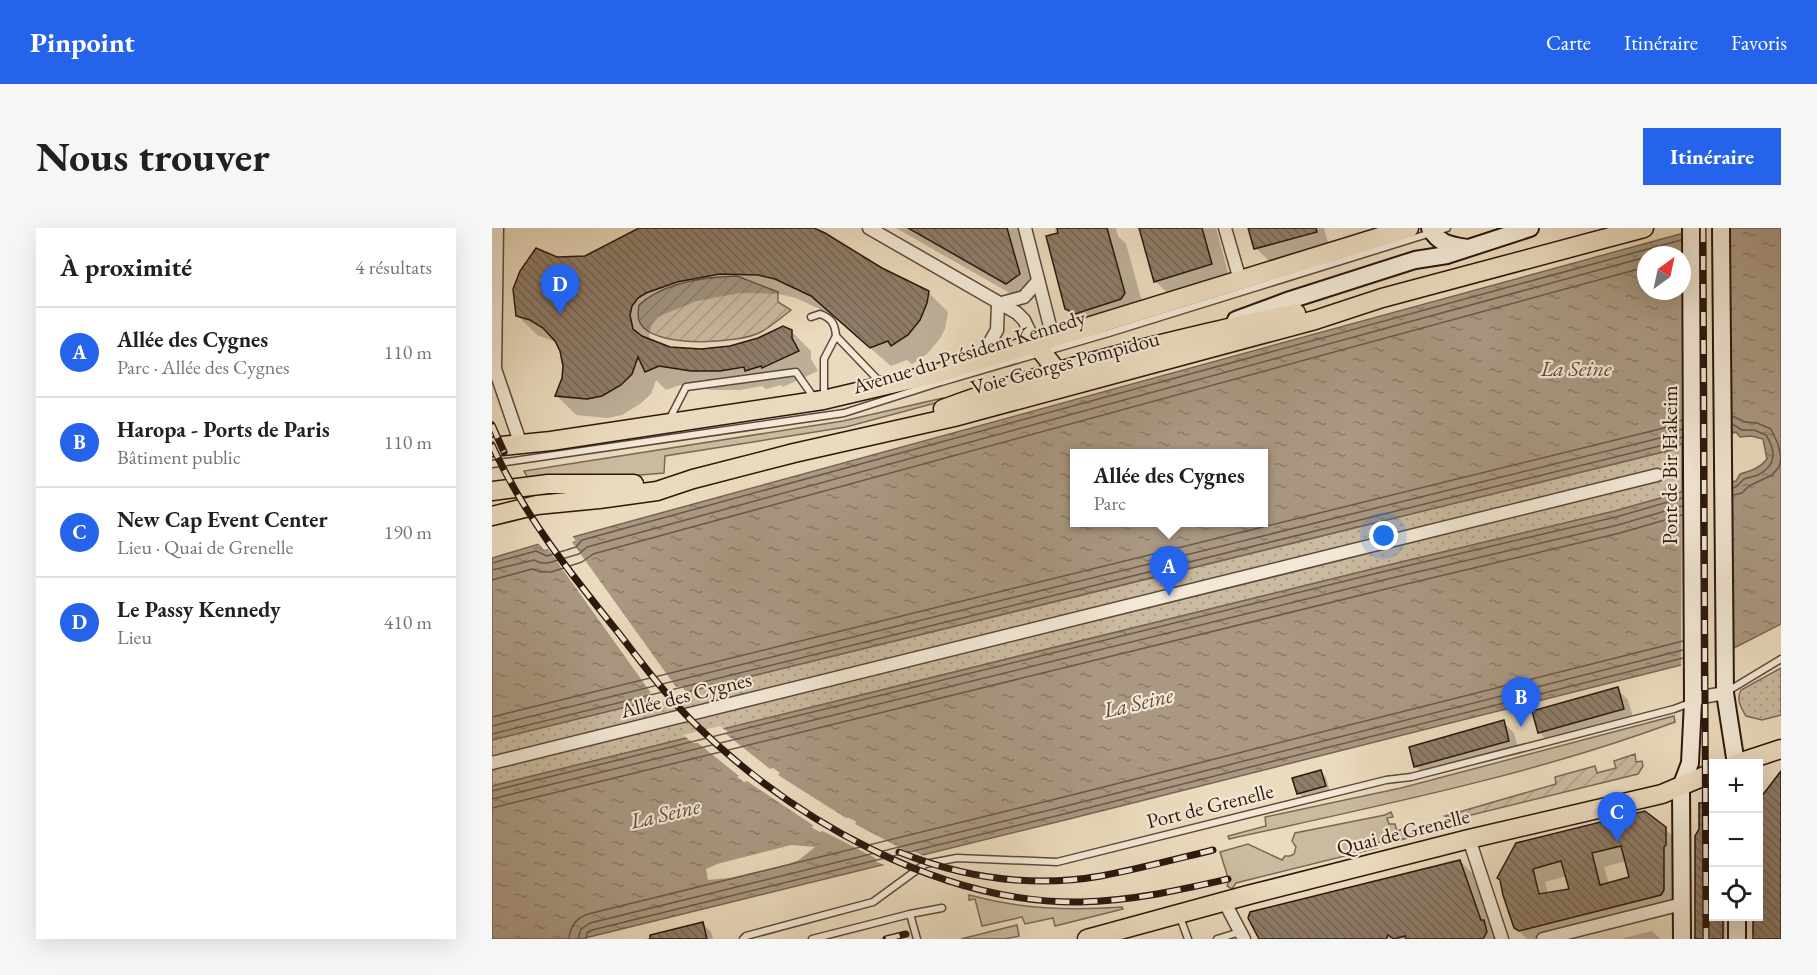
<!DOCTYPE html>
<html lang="fr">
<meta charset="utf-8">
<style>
body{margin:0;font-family:"EB Garamond",serif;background:#f6f6f6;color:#202124}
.controls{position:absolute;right:18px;bottom:18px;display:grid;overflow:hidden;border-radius:0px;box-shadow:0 6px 24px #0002}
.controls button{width:54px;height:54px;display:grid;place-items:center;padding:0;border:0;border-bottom:2px solid #e0e0e0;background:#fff;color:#202124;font:30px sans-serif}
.compass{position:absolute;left:1145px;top:18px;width:54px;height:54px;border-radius:50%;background:#fff;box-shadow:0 6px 24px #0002;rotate:33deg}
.you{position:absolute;left:892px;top:308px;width:21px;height:21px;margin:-15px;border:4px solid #fff;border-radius:50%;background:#1a73e8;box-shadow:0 0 0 9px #1a73e833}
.badge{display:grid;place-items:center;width:39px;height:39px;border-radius:50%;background:#2563eb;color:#fff;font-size:20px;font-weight:700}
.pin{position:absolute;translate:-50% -50px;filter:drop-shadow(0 2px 3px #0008)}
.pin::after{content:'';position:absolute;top:32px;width:21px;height:18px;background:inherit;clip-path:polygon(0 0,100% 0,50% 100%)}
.popup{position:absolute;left:578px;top:221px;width:198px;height:78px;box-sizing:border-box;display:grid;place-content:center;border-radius:0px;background:#fff;filter:drop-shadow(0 2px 4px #0005);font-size:20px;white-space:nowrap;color:#757577}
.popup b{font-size:22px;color:#202124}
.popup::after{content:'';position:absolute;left:50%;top:100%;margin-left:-12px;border:12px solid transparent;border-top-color:#fff}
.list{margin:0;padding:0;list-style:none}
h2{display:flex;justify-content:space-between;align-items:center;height:78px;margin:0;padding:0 24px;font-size:26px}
h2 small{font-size:20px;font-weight:400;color:#757577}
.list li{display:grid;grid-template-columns:39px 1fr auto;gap:18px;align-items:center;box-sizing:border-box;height:90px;padding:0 24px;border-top:2px solid #e0e0e0}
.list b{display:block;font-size:22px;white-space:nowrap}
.list p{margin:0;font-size:20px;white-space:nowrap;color:#757577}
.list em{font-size:20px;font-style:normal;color:#757577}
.icon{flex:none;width:33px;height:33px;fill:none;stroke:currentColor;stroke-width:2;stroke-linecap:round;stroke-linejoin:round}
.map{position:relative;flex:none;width:1289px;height:711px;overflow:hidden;border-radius:0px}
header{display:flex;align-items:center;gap:36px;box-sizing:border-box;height:84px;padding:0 30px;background:#2563eb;color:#fff}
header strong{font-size:28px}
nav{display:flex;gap:33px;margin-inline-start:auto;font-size:21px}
.intro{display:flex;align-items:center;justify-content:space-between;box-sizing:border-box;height:144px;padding:0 36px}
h1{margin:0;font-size:42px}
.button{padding:15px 27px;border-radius:0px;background:#2563eb;color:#fff;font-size:21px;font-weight:700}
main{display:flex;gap:36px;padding:0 36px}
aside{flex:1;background:#fff;border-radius:0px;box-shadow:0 6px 24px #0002}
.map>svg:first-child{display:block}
.grass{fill:#cabaa0;stroke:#7a6856;stroke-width:1.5}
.park{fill:url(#park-dots);stroke:#7a6856;stroke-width:1.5}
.garden{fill:url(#garden-furrows);stroke:#7a6856;stroke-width:1.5}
.water{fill:url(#water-ripples);stroke:#776453;stroke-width:1.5;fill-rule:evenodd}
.pier{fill:#ebdbbe}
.shadow{fill:#0003;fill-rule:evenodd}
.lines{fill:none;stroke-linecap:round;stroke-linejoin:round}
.shore{stroke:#6a5848;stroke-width:1.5}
.building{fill:url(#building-back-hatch);stroke:#2b170d;stroke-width:1.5;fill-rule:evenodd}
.lane-casing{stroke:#5b4839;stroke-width:9}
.street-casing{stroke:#5b4839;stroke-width:15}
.secondary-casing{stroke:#2b170d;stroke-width:20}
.primary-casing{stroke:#2b170d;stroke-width:21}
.lane{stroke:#f2e8d5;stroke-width:6}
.street{stroke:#f2e8d5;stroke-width:12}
.secondary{stroke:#f2e8d5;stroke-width:16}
.primary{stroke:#ebdbbe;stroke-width:18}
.rail-casing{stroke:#2b170d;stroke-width:7}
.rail{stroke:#f2e8d5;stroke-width:4.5;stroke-dasharray:14;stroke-linecap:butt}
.labels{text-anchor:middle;stroke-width:4.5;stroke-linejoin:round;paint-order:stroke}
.street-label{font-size:21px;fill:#2b170d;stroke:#f2e8d5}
.water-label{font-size:22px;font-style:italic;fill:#5e4b3c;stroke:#f2e8d5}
</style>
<header>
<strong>Pinpoint</strong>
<nav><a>Carte</a><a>Itinéraire</a><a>Favoris</a></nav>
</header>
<div class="intro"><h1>Nous trouver</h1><a class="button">Itinéraire</a></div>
<main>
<aside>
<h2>À proximité<small>4 résultats</small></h2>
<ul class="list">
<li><span class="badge">A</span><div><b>Allée des Cygnes</b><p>Parc · Allée des Cygnes</p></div><em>110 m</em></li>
<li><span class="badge">B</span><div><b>Haropa - Ports de Paris</b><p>Bâtiment public</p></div><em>110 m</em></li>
<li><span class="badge">C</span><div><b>New Cap Event Center</b><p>Lieu · Quai de Grenelle</p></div><em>190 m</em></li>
<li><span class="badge">D</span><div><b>Le Passy Kennedy</b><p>Lieu</p></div><em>410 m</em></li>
</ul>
</aside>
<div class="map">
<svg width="1289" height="711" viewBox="0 0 1289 711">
<defs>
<pattern id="park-dots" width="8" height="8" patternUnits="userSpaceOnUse" patternTransform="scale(1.5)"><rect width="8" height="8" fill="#cabaa0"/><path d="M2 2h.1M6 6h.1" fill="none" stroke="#ae9f89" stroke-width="1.8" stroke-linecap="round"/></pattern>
<pattern id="garden-furrows" width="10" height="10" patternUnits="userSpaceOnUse" patternTransform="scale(1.5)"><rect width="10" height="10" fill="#cabaa0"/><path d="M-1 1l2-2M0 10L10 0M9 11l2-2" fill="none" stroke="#ae9f89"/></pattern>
<pattern id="water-ripples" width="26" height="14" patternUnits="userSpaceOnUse" patternTransform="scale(1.5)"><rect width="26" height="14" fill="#aa9882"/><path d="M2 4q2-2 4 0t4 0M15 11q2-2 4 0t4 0" fill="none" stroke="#8b7b69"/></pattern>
<pattern id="building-back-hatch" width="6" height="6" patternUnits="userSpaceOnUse" patternTransform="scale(1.5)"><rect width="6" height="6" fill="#8f7d69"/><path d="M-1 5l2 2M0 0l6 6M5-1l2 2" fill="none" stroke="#756555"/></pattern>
</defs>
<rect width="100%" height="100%" fill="#ebdbbe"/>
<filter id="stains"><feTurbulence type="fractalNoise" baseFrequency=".00333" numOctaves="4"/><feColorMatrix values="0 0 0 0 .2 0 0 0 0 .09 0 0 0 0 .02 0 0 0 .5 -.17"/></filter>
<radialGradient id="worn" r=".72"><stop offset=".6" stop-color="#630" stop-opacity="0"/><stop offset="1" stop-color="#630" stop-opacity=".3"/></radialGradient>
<g class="grass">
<path d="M451,170v3l-97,26 -181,29 -1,17 -48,4 -88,1 -4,-7 319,-50z"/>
<path d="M1182,488l1,6c-142,53 -298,84 -446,117l-1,-3 38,-10 -1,-9 136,-29z"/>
<path d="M899,584l2,5 -6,1 2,6h6l2,7 6,-2 2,7 41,-13v3l-52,16 -2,-3 -16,4 1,5 -141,35 -4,6 -5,-3 2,-5 -9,-29 28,-8 34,16 3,-4h5l4,-2 2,-7 -4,-6 3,-8 90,-18z"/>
<path d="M477,667c52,14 100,16 153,12l1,2 -68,17 -2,-8 -28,6 -3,-7 -40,9 -7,-27 -6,1z"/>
<path d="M525,697l2,11 -14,3h-44z"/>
</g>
<g class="park">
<path d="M1190,215v49l-67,19 -222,53 -901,222v-46l1183,-291z"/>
<path d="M1289,440v47l-19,5 -16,-4c-5,-8 -10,-17 -5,-26z"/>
</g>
<g class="garden">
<path d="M245,48l41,16v10l13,8c-9,7 -19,16 -30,22 -23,12 -107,17 -121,-9 -3,-5 -2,-12 -1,-18 25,-23 65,-28 98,-29z"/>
<path d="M1143,526l1,8 6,-1 1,5 -5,8 -183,45 -10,-3 111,-32 -1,-7 40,-11 2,7 19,-5 -2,-7z"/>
</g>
<path class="water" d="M1210,0h79v396l-49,25 -51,16 -616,155 -484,119h-89v-153l901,-222 222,-53 67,-19 54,-11 4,-7c11,-3 20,-6 27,-15l-4,-20 -12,-3 -11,1 -4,-5 -3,1 -1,-3 -50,13 -7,6 -1183,291v-182l47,-14 5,6 31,-9 -2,-4zM1154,27h36v36h-36zM582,226h189v68h-189z"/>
<g class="pier">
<path d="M1199,0h40l1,207 -2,-2 -48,14 -1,-216z"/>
<path d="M1240,251l1,173 -52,16 1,-179z"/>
<path d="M79,306l5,7 -4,1 104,145 6,-1 6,9 -33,8 -7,-9 3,-1 -103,-144 -4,1 -7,-8 4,-1 4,6 26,-8z"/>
<path d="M228,498l8,6 -2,2 44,35 3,-1 7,5 -2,2 68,43h3l8,4 -2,2 55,29 1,-3 15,7 -39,9 -10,-4 -2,-4 -52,-27 -3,1 -9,-5 3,-1 -67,-45 -3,1 -7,-5 2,-1 -41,-33h-5l-10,-8z"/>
<path d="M299,617l24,2 -16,13 -11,4 -58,14 -22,2 -2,-11 11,-5z"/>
</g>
<g class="shadow">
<path d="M153,0h165l71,42 47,22 20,20 -3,17 -6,11 -12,14 -15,10 -5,-4 -16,6 -59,-51 -36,-17 -17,-4 -39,-1 -43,8 -40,16 -6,9 -2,10 1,5 20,7 31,2 29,-3 61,-16 20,20v8l7,12 -35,16 -2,-2 -15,4 -4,-3 -22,4h-28l-32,-5 -14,5 -10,-10 -5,14 -11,10 -18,11 -15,3 -31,-3 -19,-19 6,-18 1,-12 -2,-16 -6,-8 -19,-7 -20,-20 40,-56 28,-1z"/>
<path d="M404,0h125l18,66 -12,9z"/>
<path d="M563,0h61l2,8 8,8 20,72 -48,19 -9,-4 -23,-23z"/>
<path d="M649,0h75l15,56 -55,17 -20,-19z"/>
<path d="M758,0h74l7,25 -55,15 -20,-20z"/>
<path d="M1125,461l11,11 6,20 -84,23 -11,-11z"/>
<path d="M1011,494l11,11 5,19 -92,25 -12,-11z"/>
<path d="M829,544l5,5 4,15 -26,6 -6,-5z"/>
<path d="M1209,576h13v112h11v23h-28z"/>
<path d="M1173,601l14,13 -2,62 -126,35h-24l-12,-12 -13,-46 -3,-3zM1134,633l5,17 -22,6 -5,-17zM1075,648l4,14 -23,4 -3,-12z"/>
<path d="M968,633l16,16 23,62h-238z"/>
<path d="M210,695l9,9 2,7h-68z"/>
<path d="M1160,703l8,8h-35l-1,-1z"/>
</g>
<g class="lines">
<g class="shore">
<path d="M1240,188l13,6 12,1 14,6 7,15 3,14 -2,9 -7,8 -23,11 -7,7 -9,2"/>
<path d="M1240,196l10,6h12l12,5c10,16 11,30 -8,40 -4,2 -10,2 -14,4 -5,4 -4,7 -11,9"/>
<path d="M0,335l44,-12 11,5 29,-9 6,-7 1099,-300"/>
<path d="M0,342l42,-10 7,3h7l31,-9 8,-7 1059,-290"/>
<path d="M0,352l40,-11 9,3h10l31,-10 11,-8 1053,-287"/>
<path d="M0,489l1172,-289 18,-8"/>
<path d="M0,498l1176,-290 14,-7"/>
<path d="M0,506l1180,-291 10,-6"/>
<path d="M0,563l902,-222 222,-52 66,-19"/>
<path d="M0,571l904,-222 222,-52 64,-19"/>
<path d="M0,580l906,-222 222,-53 62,-18"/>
<path d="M77,711c1,-12 7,-21 19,-25l472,-116 623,-157"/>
<path d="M86,711l3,-10 9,-6 472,-116 621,-157"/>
<path d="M94,711l1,-6 5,-3 472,-116 619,-156"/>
</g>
</g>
<g class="building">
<path d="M147,0h175l11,5 57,35 47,23 -2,12 -7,17 -12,15 -17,11 -3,-5 -18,7 -59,-52 -36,-17 -17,-4 -38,-1 -43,8 -31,11 -8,5 -6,8 -2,9 3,14 9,7 28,11 31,2 29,-3 28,-8 25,-12 9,4v8l7,13 -37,17 -1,-2 -16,5 -1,-4 -24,4h-29l-32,-5 -14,6 -7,-15 -6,17 -11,11 -19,11 -15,3 -32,-3 7,-18 1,-12 -3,-15 -5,-10 -12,-13 -13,-8 -14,-4 -3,-27 7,-18 16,-23 21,9 28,-1z"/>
<path d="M416,0h99l13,46 -14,10z"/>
<path d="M565,0h50l18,65 -4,6 -46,15 -10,-5 -19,-73 12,-3z"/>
<path d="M647,0h63l10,36 -58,18z"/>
<path d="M756,0h68l1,4 -63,17z"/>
<path d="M1126,459l6,22 -86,24 -6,-22z"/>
<path d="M1012,492l5,21 -95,26 -5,-20z"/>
<path d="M829,542l5,16 -29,8 -5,-16z"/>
<path d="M1289,543v168h-28v-23h5v-115z"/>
<path d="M1207,575h14v113h10v23h-28v-103l4,-7z"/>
<path d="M1153,583l21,16v18l-2,2v43l-3,5 -142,36 -5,-3 -11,-33 -3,-15 -3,-2 19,-35zM1129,618l8,31 -29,8 -8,-32zM1069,633l8,28 -30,5 -6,-25z"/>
<path d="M968,632l21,60h3l3,12 -4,7h-77l-1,-3 -11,3 -6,-4 -2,4h-127l-11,-21 2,-6z"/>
<path d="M211,694l4,17h-57v-4z"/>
</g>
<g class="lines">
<g class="lane-casing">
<g id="lane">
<path d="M319,89l9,-3c11,4 15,9 16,22"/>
<path d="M332,170v-39l12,-23 45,47"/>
<path d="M177,192l17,-33 110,-15 18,26"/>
<path d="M0,236l352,-51 97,-31 171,-50 335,-104"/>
<path d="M1236,463l53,-32"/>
<path d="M688,689l8,22"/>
<path d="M251,711l3,-3 127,-34 52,-38 32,-6 100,4 329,-82 25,-3 263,-68 16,-6"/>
<path d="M320,711l98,-25"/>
<path d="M425,711l-7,-25 32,-6"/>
<path d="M725,711l23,-7"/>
</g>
</g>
<g class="street-casing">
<g id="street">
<path d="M5,0l-2,141 26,76"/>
<path d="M377,0l148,85 7,7 11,23"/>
<path d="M533,0l28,110"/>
<path d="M733,0l15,52"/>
<path d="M488,132l17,-30 1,-26 26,-7 14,-16"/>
<path d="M1201,474l9,-5 23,-4"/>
<path d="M0,535l1165,-288"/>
<path d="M977,611l33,100"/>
<path d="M733,675l19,36"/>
<path d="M1051,711l139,-35"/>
</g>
</g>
<g class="secondary-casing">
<g id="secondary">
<path d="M938,0c9,16 20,17 37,20"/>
<path d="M1229,0l4,465 11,71"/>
<path d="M744,92l54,-20 125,-40 32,-5 83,-27"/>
<path d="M1245,688v23"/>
<path d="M1190,711l-1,-152 9,-24 3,-61 -2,-474"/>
</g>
</g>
<g class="primary-casing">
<g id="primary">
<path d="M543,115l22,28"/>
<path d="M451,181c114,-42 234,-70 353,-96"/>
<path d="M0,219l59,-6 272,-41 115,-27 471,-145"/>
<path d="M0,263l56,-7h86"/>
<path d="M0,288l45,-11 62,-6 58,-8 36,-12 101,-26 160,-36 361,-97 67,-22 262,-70"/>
<path d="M1243,536l46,-15"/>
<path d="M595,711l161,-44 221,-56 193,-45 52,-22"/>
</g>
</g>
<use href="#lane" class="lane"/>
<use href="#street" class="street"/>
<use href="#secondary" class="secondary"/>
<use href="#primary" class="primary"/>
<g class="rail-casing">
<g id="rail">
<path d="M1211,0l3,711"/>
<path d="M0,197l12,27"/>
<path d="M0,217c31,69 78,128 125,186 25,32 49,65 78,93 98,96 246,180 386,178 51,-1 98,-12 147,-23"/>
<path d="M407,624c65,26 133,36 202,24 38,-7 75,-17 112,-26"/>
<path d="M394,711l20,-5"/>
</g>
</g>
<use href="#rail" class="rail"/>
</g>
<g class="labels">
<g class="street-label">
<text transform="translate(477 124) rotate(-17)" y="7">Avenue du Président Kennedy</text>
<text transform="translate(573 135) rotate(-15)" y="7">Voie Georges Pompidou</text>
<text transform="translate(1178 237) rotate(-90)" y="7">Pont de Bir Hakeim</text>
<text transform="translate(194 467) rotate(-14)" y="7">Allée des Cygnes</text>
<text transform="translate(718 578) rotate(-14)" y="7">Port de Grenelle</text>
<text transform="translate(911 604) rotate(-14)" y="7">Quai de Grenelle</text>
</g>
<g class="water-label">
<text x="1084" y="148">La Seine</text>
<text transform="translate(646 474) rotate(-13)" y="8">La Seine</text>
<text transform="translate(173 585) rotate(-13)" y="8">La Seine</text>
</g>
</g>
<rect width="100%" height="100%" filter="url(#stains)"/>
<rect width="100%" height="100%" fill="url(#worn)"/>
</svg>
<div class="controls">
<button>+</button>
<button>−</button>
<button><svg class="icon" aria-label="locate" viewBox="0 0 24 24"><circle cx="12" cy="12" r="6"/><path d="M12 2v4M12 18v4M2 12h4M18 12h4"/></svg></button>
</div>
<svg class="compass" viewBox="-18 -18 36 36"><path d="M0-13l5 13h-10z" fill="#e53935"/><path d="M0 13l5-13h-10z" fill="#757577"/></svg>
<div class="you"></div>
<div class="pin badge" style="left:677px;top:368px">A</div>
<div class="popup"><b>Allée des Cygnes</b>Parc</div>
<div class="pin badge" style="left:1029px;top:499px">B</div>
<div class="pin badge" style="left:1125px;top:614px">C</div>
<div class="pin badge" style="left:68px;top:86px">D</div>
</div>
</main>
